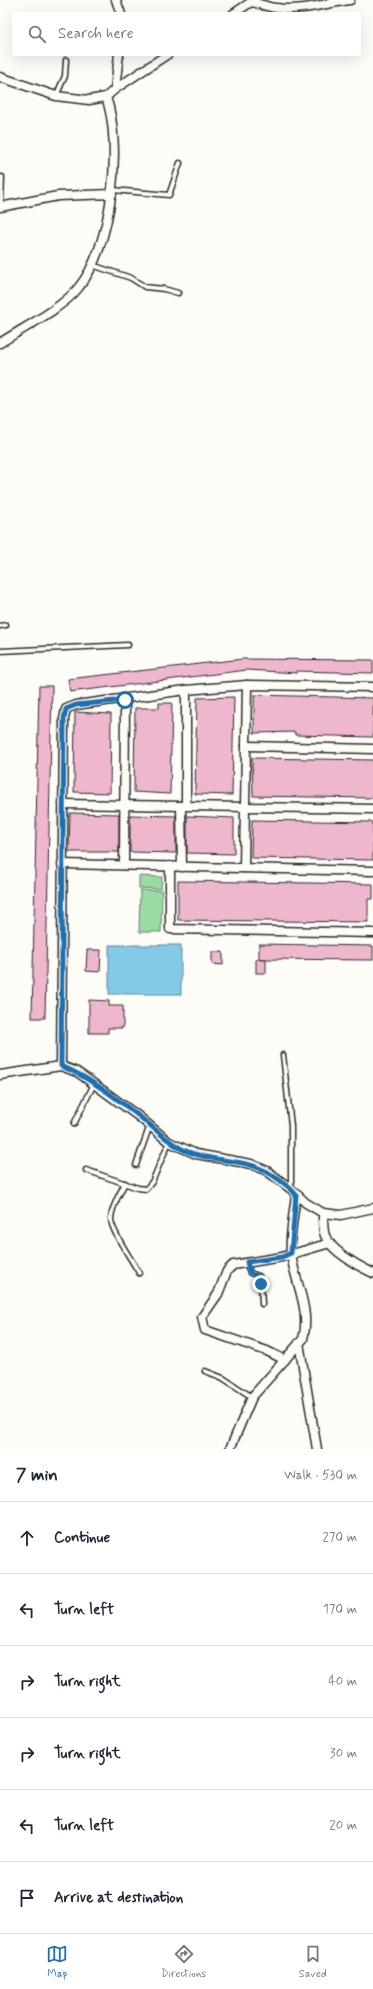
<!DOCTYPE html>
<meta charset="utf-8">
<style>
body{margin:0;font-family:Mynerve,sans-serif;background:#f6f6f7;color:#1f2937}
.stop{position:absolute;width:12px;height:12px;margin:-9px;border:3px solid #1f6fb2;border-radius:50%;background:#fff}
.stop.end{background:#1f6fb2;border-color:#fff;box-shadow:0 1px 4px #0008}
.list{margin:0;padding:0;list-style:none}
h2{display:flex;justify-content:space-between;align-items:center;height:52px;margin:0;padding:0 16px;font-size:17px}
h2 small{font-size:13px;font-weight:400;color:#747a83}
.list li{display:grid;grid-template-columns:26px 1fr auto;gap:12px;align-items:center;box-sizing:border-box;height:72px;padding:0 16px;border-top:1px solid #e0e1e3}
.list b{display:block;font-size:15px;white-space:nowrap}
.list em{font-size:13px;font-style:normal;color:#747a83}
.icon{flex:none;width:22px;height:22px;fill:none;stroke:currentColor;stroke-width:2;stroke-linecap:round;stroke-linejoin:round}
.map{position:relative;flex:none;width:373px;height:1449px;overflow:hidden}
.search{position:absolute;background:#fff;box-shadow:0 4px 16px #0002;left:12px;right:12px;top:12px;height:44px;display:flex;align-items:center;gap:10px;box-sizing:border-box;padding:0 14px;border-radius:4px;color:#747a83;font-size:15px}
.sheet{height:484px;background:#fff}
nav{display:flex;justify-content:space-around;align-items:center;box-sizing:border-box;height:56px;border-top:1px solid #e0e1e3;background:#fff;font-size:11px;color:#747a83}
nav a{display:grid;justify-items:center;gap:2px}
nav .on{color:#1f6fb2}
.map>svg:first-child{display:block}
.green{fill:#9bdba4;stroke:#638368}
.water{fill:#84c9e5;stroke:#608a9b}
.building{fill:#eeb7cd;stroke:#2b2b2b}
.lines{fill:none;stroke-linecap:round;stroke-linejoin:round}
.lane-casing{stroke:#2b2b2b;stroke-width:7}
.street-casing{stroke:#2b2b2b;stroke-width:11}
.lane{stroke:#fdfcf7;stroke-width:4}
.street{stroke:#fdfcf7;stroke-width:8}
.route{stroke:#1f6fb2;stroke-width:5}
</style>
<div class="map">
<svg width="373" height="1449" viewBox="0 0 373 1449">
<rect width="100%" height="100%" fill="#fdfcf7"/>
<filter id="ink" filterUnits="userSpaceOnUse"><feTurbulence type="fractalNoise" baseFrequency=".025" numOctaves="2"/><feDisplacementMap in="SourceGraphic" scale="8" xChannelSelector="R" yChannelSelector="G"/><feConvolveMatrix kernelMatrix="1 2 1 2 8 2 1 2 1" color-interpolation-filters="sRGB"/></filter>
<g filter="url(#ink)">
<g class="green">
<path d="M139,876l23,1 -1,12 -22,-1z"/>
<path d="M140,890l22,1 -1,41h-22z"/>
</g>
<rect class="water" x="109" y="945" width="72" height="49"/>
<g class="building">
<path d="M243,659l130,1v13l-76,-2v2l-50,-3 -177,22 -2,-13z"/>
<path d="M39,686h13l-7,332h-13z"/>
<path d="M254,695l119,3v39l-78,-2v-3l-41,1z"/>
<path d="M234,697l-2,98 -37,-1 2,-96z"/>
<path d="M159,703h13l-2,91 -36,-2 1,-84h24z"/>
<path d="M75,712l36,2 -1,79 -36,-1z"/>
<path d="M252,758l121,2v38l-120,-2z"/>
<path d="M70,813l49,1v38h-50z"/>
<path d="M130,815l46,1v37l-46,-1z"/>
<path d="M187,816l47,2v36l-47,-1z"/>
<path d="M252,820l121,2v38l-122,-2z"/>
<path d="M178,881l195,3v15h-5v23l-190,-2z"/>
<path d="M259,944l114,2v14l-114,-1z"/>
<path d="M87,950h14l-1,22 -14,-1z"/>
<path d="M212,952h11v13l-11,-1z"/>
<rect x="256" y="959" width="10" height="14"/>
<path d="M89,1000l20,1v5h14v22h-15v5h-19z"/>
</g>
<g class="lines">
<g class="lane-casing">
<g id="lane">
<path d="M56,96l9,-20 1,-16"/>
<path d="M113,190l56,5 11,-32"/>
<path d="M1,206l1,-29"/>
<path d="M92,265l39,13 14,9 19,2 14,4"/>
<path d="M0,626l6,-1"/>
<path d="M0,651l128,-6"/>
<path d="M283,1055l8,71v62"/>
<path d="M74,1124l20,-40"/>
<path d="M136,1165l14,-40"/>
<path d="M86,1170l52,18 8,1 6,-7 17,-40"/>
<path d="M125,1183c-5,10 -13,23 -14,35 -1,12 22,43 28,55"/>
<path d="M247,1263l3,10 9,3 2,8 1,20"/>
<path d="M205,1371l18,7 29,19"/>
</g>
</g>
<g class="street-casing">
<g id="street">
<path d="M116,0l5,14"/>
<path d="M252,2c8,2 16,5 24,6 25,4 50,-5 74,-8"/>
<path d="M233,14l21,-14"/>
<path d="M0,77l56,19 33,4 17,-3 9,-8 53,-35"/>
<path d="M115,89l4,-35"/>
<path d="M0,207l58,-11 54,-2"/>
<path d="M0,343c23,-15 63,-35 79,-56 33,-40 44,-142 27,-190"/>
<path d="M246,746l127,3"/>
<path d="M63,804l310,5"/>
<path d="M186,805v-115"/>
<path d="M181,806l1,61"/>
<path d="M62,864l311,7"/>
<path d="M124,865l1,-165"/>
<path d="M170,866v63l203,4"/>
<path d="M244,868l3,-183"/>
<path d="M61,1066l3,-347 2,-10 10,-4 110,-15 61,-5 126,2"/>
<path d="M0,1075l61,-9 16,6 17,12 44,32 31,26 27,12 55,10 16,7 24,18 15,14 17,10 18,2 32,-7"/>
<path d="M323,1213c0,6 0,13 1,19 3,17 34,34 49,41"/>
<path d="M299,1343l18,106"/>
<path d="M285,1360l-18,-9 -62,-21 -3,-13 16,-23 9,-23 6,-6 49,-8 48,-14"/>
<path d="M230,1449l22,-52 51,-58c8,-30 -8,-56 -12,-85 -2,-16 3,-42 5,-59"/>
</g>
</g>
<use href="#lane" class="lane"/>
<use href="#street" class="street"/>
</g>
</g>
<g class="lines" filter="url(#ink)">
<path class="route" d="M125,700l-49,5 -10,4 -2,10 -3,347c31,12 63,38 89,59 12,10 22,20 36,26 33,14 60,4 92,28 7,5 13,9 18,16l-5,58 -9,4 -35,5 3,11 9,3 2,8"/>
</g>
</svg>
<div class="stop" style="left:125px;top:700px"></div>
<div class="stop end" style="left:261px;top:1284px"></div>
<div class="search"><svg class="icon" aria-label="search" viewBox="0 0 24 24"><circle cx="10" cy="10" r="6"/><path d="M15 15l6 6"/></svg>Search here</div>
</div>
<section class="sheet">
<h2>7 min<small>Walk · 530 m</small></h2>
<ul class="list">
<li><svg class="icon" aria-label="ahead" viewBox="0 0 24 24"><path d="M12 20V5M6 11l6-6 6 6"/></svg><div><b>Continue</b></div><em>270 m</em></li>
<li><svg class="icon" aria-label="left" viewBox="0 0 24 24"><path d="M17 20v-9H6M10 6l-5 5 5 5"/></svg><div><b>Turn left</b></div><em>170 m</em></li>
<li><svg class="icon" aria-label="right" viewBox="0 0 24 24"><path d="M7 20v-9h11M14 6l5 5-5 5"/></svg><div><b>Turn right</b></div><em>40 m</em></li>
<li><svg class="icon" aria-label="right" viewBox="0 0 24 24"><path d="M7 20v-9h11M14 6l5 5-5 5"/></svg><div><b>Turn right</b></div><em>30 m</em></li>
<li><svg class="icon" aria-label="left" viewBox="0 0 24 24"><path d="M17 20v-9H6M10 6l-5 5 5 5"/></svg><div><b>Turn left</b></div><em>20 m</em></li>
<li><svg class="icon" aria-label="arrive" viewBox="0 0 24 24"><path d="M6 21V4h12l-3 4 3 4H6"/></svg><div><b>Arrive at destination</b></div></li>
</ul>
</section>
<nav>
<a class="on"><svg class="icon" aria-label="map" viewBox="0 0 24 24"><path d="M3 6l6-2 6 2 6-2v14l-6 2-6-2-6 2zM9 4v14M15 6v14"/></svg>Map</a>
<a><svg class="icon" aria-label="directions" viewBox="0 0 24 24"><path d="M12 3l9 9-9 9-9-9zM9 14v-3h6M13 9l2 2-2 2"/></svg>Directions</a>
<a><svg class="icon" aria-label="saved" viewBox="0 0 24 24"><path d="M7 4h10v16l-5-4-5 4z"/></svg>Saved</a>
</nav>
